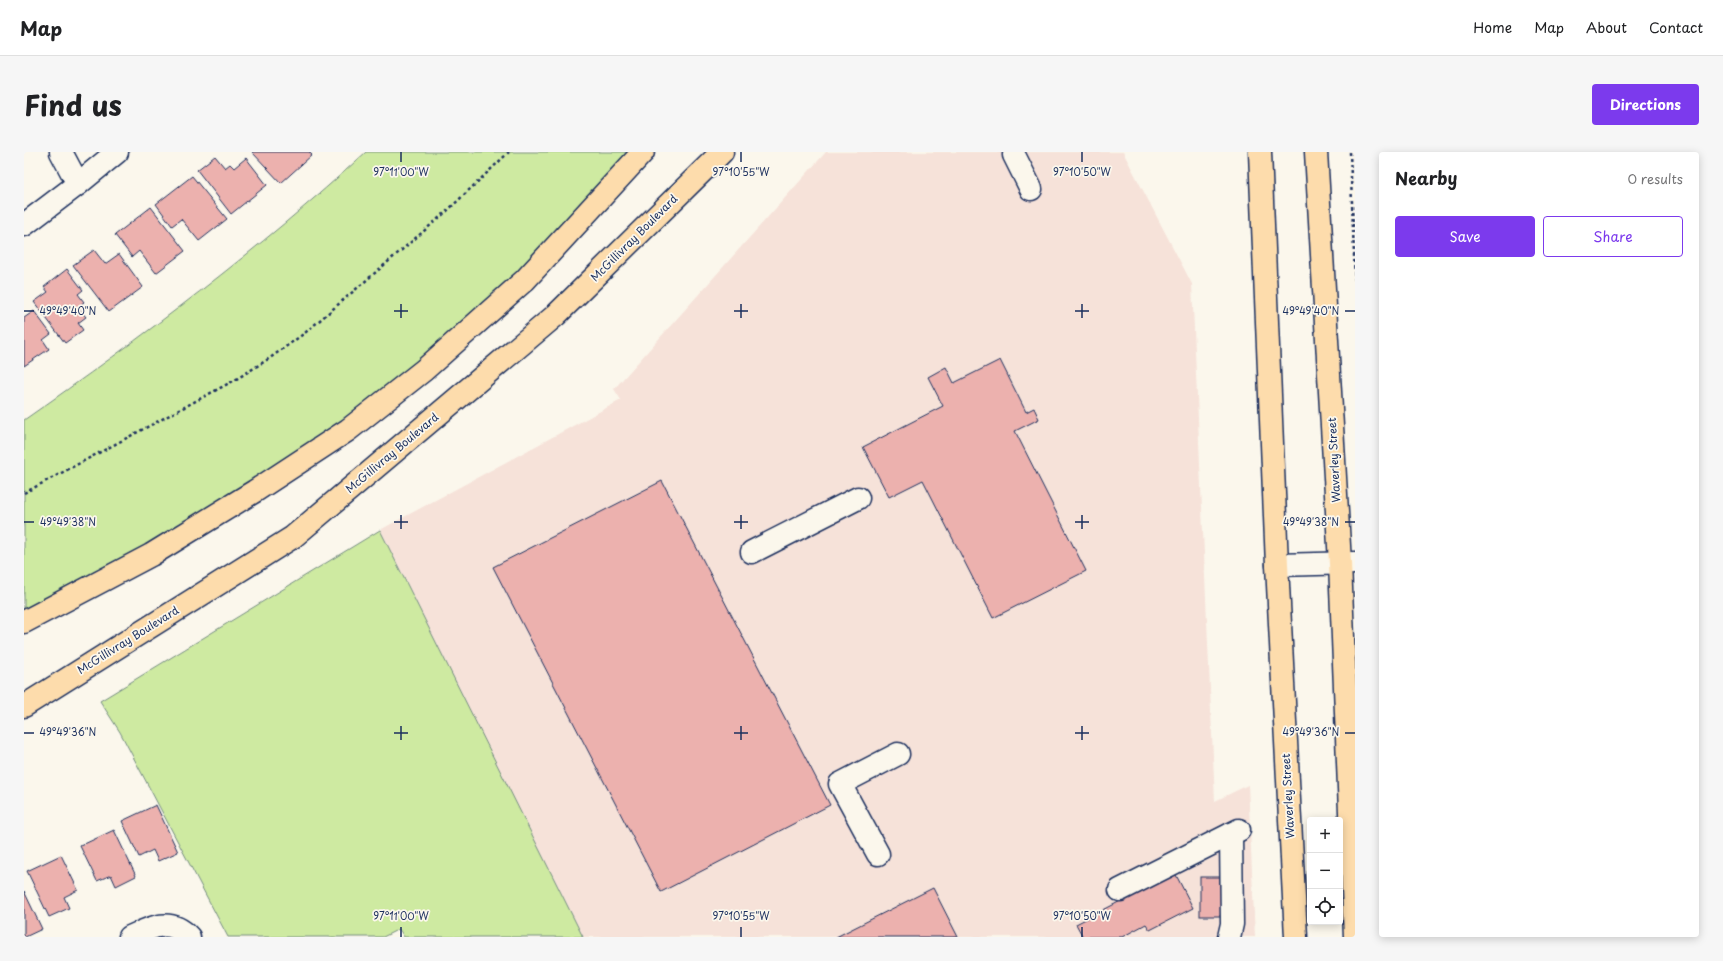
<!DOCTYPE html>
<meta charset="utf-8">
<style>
body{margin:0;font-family:"Playpen Sans",sans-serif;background:#f6f6f6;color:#202124}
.controls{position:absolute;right:12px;bottom:12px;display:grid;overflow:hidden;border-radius:4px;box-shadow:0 2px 10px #0003}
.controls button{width:36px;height:36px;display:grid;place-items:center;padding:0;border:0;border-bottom:1px solid #e0e0e0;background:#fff;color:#202124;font:20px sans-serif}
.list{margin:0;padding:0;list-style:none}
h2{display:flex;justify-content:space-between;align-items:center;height:52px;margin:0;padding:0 16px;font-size:17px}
h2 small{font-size:13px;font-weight:400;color:#757577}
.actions{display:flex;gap:8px;padding:12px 16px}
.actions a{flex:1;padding:9px 0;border:1px solid #7c3aed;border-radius:4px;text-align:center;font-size:14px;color:#7c3aed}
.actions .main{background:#7c3aed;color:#fff}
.icon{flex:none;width:22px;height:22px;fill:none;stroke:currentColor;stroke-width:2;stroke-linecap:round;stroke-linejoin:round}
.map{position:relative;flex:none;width:1331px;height:785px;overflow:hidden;border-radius:4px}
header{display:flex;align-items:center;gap:24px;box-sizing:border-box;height:56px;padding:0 20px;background:#fff;border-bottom:1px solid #e0e0e0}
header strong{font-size:19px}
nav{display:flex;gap:22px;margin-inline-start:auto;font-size:14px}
.intro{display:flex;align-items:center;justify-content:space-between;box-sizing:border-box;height:96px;padding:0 24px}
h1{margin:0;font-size:28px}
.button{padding:10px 18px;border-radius:4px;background:#7c3aed;color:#fff;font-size:14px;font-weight:700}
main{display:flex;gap:24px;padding:0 24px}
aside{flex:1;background:#fff;border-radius:4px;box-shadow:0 2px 10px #0003}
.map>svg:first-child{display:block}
.built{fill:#f6e2d9}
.green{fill:#ceeaa1;stroke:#748c80}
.building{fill:#ecb1ae;stroke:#1b2f5e}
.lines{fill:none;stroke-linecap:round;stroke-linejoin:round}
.minor-casing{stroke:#1b2f5e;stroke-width:25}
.major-casing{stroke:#1b2f5e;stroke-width:25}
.path{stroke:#1b2f5e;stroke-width:2.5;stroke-dasharray:3 3;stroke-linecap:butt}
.minor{stroke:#fbf7ec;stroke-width:22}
.major{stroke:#fddcac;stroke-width:22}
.ticks{fill:none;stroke:#1b2f5e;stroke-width:1.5}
.labels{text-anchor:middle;stroke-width:3.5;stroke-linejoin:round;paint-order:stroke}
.street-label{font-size:11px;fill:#1b2f5e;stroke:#fbf7ec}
.ticks-label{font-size:10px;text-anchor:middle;fill:#1b2f5e;stroke:#fbf7ec;stroke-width:3.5;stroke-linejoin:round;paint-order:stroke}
</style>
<header>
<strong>Map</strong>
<nav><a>Home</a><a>Map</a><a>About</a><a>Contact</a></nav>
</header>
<div class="intro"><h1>Find us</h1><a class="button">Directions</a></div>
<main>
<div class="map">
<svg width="1331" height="785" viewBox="0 0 1331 785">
<rect width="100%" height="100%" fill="#fbf7ec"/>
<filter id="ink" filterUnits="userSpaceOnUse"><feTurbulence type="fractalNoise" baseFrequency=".025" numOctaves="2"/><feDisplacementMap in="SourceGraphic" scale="8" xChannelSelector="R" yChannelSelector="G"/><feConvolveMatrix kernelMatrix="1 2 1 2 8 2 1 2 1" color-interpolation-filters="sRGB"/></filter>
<g filter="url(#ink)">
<path class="built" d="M802,0h297l69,132 23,517 33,-16 7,152h-672l-203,-407 241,-130 -7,-11z"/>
<g class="green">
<path d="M342,0h277l-118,128 -177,150 -324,192v-202c119,-83 235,-170 342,-268z"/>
<path d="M356,378l203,407h-179l-5,-8 -16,8h-155l-108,-205 -20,-31z"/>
</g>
<g class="building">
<path d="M228,0h57l3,3 -31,28z"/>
<path d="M191,4l10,12 5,-4 4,4 12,-10 21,27 -36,29 -34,-44z"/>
<path d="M168,24l35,43 -28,22 -18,-22 -9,7 -16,-22z"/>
<path d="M127,55l34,44 -29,22 -17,-22 -7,6 -17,-22z"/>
<path d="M70,98l11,14 14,-10 24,33 -34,25 -36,-47z"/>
<path d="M43,117l16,21 -5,4 6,8 -6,5 8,10 -8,6 5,7 -18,13 -31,-41 14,-10 -4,-5z"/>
<path d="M10,159l17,23 -8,6 6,9 -25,17v-48z"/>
<path d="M976,208l26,52 8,-4 5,11 -24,12 71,140 -93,47 -70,-138 -34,17 -26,-50 80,-41 -15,-29 18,-10 8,16z"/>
<path d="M638,329l168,324 -169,87 -168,-325z"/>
<path d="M132,653l22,47 -20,9 -5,-11 -14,7 -17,-36z"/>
<path d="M90,678l22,46 -20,10 -5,-11 -14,6 -17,-35z"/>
<path d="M37,703l17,35 -14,7 5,11 -20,9 -22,-46z"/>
<path d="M1151,721l18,35 -43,22 -4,-6 -24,13h-39l-7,-13z"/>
<rect x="1176" y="725" width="26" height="39"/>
<path d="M909,736l25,49h-122z"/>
<path d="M0,739l18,38 -17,8h-1z"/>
</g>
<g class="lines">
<g class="minor-casing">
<g id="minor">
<path d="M37,0l17,32"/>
<path d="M990,3l17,34"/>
<path d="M0,73l54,-41 39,-32"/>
<path d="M728,400l106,-54"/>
<path d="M1253,413l78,-2"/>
<path d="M854,702l-38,-70 58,-30"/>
<path d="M1096,738l119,-60"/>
<path d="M106,785c21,-10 41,-20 59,0"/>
<path d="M1205,785l3,-13 -1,-90"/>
</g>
</g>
<g class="major-casing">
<g id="major">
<path d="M1236,0l17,413 19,372"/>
<path d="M1292,0l24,411 15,374"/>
<path d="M0,470l127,-67 104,-64 93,-61 76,-60 101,-90 118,-128"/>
<path d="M0,554l269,-169 263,-222 166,-163"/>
</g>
</g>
<g class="path">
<path d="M1326,0l5,128"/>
<path d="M0,341l211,-113 35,-22 36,-26 140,-120 63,-60"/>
</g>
<use href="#minor" class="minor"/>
<use href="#major" class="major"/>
</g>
</g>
<path class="ticks" d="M377,0v10M717,0v10M1058,0v10M377,152v14M717,152v14M1058,152v14M0,159h10M370,159h14M710,159h14M1051,159h14M1321,159h10M377,363v14M717,363v14M1058,363v14M0,370h10M370,370h14M710,370h14M1051,370h14M1321,370h10M377,574v14M717,574v14M1058,574v14M0,581h10M370,581h14M710,581h14M1051,581h14M1321,581h10M377,775v10M717,775v10M1058,775v10"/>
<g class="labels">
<g class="street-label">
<text transform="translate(610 86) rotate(-45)" y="4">McGillivray Boulevard</text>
<text transform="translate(368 301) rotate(-40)" y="4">McGillivray Boulevard</text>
<text transform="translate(1310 308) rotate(-93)" y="4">Waverley Street</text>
<text transform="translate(104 488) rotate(-32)" y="4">McGillivray Boulevard</text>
<text transform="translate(1264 644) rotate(-93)" y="4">Waverley Street</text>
</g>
</g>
<g class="ticks-label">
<text x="377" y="24">97°11'00"W</text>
<text x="717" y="24">97°10'55"W</text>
<text x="1058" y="24">97°10'50"W</text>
<text x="44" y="163">49°49'40"N</text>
<text x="1287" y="163">49°49'40"N</text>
<text x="44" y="374">49°49'38"N</text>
<text x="1287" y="374">49°49'38"N</text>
<text x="44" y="584">49°49'36"N</text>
<text x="1287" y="584">49°49'36"N</text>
<text x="377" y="768">97°11'00"W</text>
<text x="717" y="768">97°10'55"W</text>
<text x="1058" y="768">97°10'50"W</text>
</g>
</svg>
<div class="controls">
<button>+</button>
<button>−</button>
<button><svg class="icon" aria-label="locate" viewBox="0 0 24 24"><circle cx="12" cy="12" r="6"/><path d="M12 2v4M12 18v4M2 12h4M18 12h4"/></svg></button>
</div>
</div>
<aside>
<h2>Nearby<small>0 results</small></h2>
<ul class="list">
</ul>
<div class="actions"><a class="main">Save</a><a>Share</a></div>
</aside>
</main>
